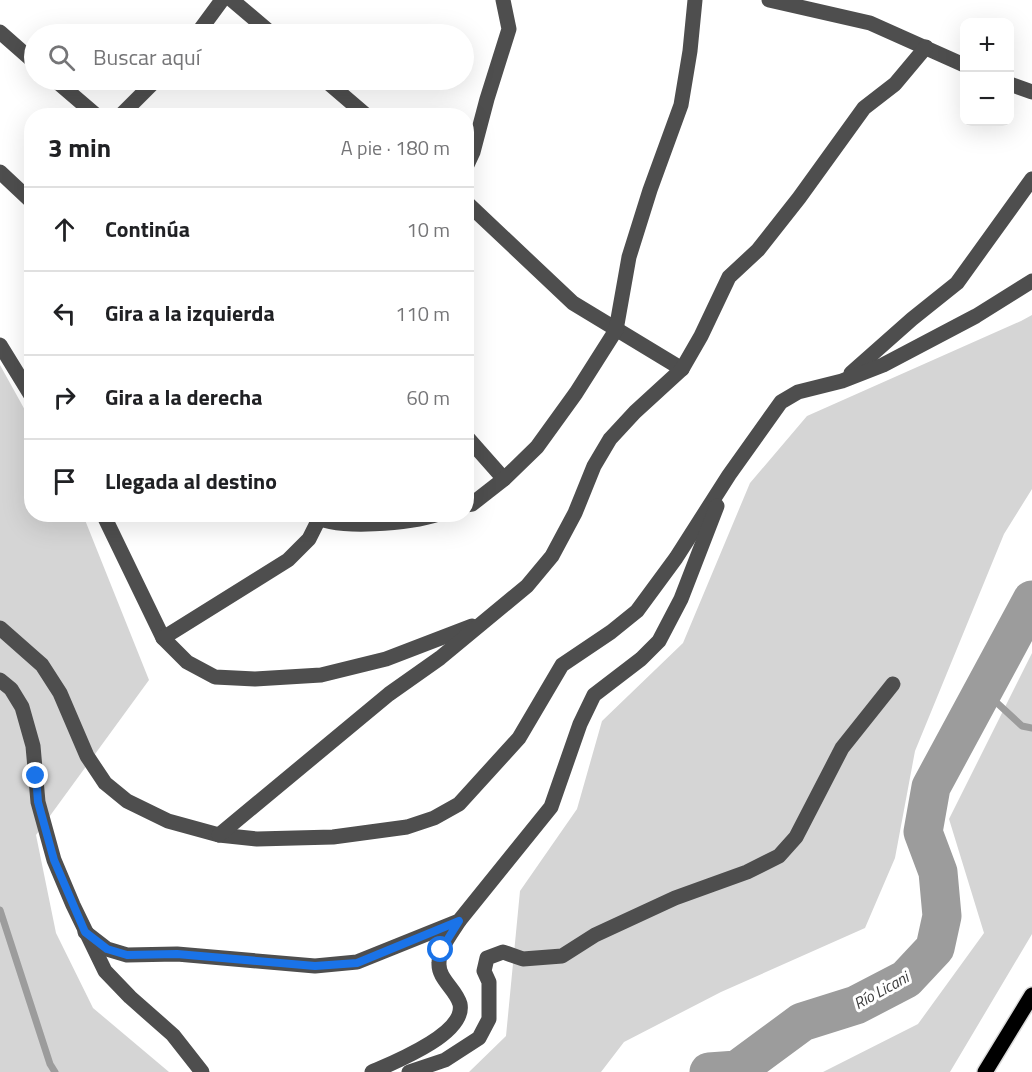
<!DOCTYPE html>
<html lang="es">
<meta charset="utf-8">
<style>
body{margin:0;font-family:"Titillium Web",sans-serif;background:#f2f2f2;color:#202124}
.controls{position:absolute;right:18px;top:18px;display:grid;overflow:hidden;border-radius:12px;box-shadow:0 6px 24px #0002}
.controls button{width:54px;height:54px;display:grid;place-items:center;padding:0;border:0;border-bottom:2px solid #e0e0e0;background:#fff;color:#202124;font:30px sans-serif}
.stop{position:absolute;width:18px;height:18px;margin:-14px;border:4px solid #1a73e8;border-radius:50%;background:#fff}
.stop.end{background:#1a73e8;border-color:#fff;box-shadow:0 2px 6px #0008}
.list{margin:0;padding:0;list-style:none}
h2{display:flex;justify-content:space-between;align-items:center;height:78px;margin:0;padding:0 24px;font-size:26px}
h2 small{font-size:20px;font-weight:400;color:#757577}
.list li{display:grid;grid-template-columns:39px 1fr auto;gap:18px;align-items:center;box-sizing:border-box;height:84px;padding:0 24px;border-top:2px solid #e0e0e0}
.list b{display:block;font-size:22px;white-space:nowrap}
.list em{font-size:20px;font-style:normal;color:#757577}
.icon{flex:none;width:33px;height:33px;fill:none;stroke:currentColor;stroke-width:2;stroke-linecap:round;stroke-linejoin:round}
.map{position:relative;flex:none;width:1032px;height:1072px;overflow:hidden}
.search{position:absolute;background:#fff;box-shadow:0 6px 24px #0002;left:24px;top:24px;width:450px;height:66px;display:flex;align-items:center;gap:15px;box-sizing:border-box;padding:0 21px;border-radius:33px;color:#757577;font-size:22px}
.panel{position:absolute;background:#fff;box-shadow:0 6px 24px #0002;left:24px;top:108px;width:450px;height:414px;border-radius:24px}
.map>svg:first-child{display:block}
.green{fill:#d5d5d5}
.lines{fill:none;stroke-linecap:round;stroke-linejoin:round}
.stream{stroke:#9c9c9c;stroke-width:7}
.river{stroke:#9c9c9c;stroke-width:39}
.major-casing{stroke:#dbdbdb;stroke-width:18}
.minor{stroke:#4e4e4e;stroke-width:15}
.major{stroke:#000;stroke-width:15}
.route{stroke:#1a73e8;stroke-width:8}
.labels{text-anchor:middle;stroke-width:6;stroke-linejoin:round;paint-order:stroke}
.water-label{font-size:16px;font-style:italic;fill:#3d3d3d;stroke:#fff}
</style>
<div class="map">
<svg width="1032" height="1072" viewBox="0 0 1032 1072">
<rect width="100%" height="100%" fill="#fff"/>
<g class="green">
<path d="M1032,315v174l-28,45 -89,217 -20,107 -30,70 -144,64 -97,50 -23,30h-132l37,-36 14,-145 57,-82 25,-88 81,-78 67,-160 57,-67 214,-95z"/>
<path d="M0,365l31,56 1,93 51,1 66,165 -113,155 20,98 37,75 76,64h-169z"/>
<path d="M1032,653v281l-82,138h-127l95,-48 66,-91 -35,-114z"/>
</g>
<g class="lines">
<g class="stream">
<path d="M983,690l39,36 10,2"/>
<path d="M0,910l50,154 5,8"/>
</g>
<path class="river" d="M709,1072l28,-2 65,-48 54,-17 50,-26 29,-31 7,-32 -4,-44 -15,-40 8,-45 101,-187"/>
<g class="major-casing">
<path id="major" d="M985,1072l47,-77"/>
</g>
<g class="minor">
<path d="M232,0l40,34"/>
<path d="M769,0l101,23 94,42"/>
<path d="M0,32l34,30"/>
<path d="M197,34l25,-34"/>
<path d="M55,80l42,36"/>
<path d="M325,80l42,36"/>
<path d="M1010,84l22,8"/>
<path d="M120,116l36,-36"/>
<path d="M466,167l7,-15 14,-53 22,-70 -6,-29"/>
<path d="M0,172l32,30"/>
<path d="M466,202l107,101 109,66"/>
<path d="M0,345l32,52"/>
<path d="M851,373l61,-54 45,-36 75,-104"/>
<path d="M466,436l38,43"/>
<path d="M466,505l6,-1 32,-25 33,-32 39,-54 40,-63 13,-73 21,-67 31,-85 9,-54 5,-51"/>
<path d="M103,514l60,124 24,24 28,15 40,2 66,-4 65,-16 86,-33"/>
<path d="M312,515c24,16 100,8 127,-1"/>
<path d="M0,628l42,37 18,28 27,63 18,27 22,18 41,20 51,14 38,4 76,-2 74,-10 27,-9 25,-14 60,-66 43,-73 49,-33 26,-21 39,-53 53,-83 52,-73 17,-10 44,-11 41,-16 93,-49 56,-35"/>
<path d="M163,638l125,-78 21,-21 10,-20"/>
<path d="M0,680l11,9 11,18 11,39 5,56 16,58 19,45 32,66 25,26 43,38 29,37"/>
<path d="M219,835l170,-141 51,-36 87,-72 25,-30 23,-43 19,-47 16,-27 25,-27 47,-43 19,-33 28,-59 29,-27 41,-52 65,-90 31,-24 31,-37"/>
<path d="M85,932l22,17 20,6 50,-1 138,12 42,-4 102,-41 92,-114 29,-83 14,-29 47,-36 18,-18 22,-42 36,-93"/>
<path d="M372,1072c23,-10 94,-38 88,-68 -4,-15 -22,-25 -21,-41 0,-15 12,-29 20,-42"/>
<path d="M409,1072l36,-12 34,-22 10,-19v-37l-5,-11 3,-13 16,-6 20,7 39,-3 33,-21 80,-37 72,-26 32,-16 17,-19 46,-89 51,-64"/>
</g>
<use href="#major" class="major"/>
</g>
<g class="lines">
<path class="route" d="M36,776l2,26 16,58 31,72 22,17 20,6 50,-1 138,12 42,-3 102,-42 -18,29"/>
</g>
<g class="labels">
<g class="water-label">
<text transform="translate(881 990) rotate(-29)" y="6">Río Licani</text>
</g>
</g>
</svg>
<div class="controls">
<button>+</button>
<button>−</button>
</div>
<div class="stop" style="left:441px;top:950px"></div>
<div class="stop end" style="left:36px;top:776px"></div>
<div class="search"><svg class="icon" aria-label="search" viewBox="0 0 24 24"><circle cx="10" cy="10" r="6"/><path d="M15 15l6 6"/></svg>Buscar aquí</div>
<section class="panel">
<h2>3 min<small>A pie · 180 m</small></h2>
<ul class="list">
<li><svg class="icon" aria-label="ahead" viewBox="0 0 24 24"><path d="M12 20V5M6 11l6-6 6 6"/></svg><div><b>Continúa</b></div><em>10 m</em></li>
<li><svg class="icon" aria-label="left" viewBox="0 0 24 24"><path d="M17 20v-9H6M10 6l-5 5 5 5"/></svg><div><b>Gira a la izquierda</b></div><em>110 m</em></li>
<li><svg class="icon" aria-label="right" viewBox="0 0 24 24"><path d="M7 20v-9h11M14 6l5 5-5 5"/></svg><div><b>Gira a la derecha</b></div><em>60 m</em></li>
<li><svg class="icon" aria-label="arrive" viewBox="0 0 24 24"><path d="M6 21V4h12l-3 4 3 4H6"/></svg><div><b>Llegada al destino</b></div></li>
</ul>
</section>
</div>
